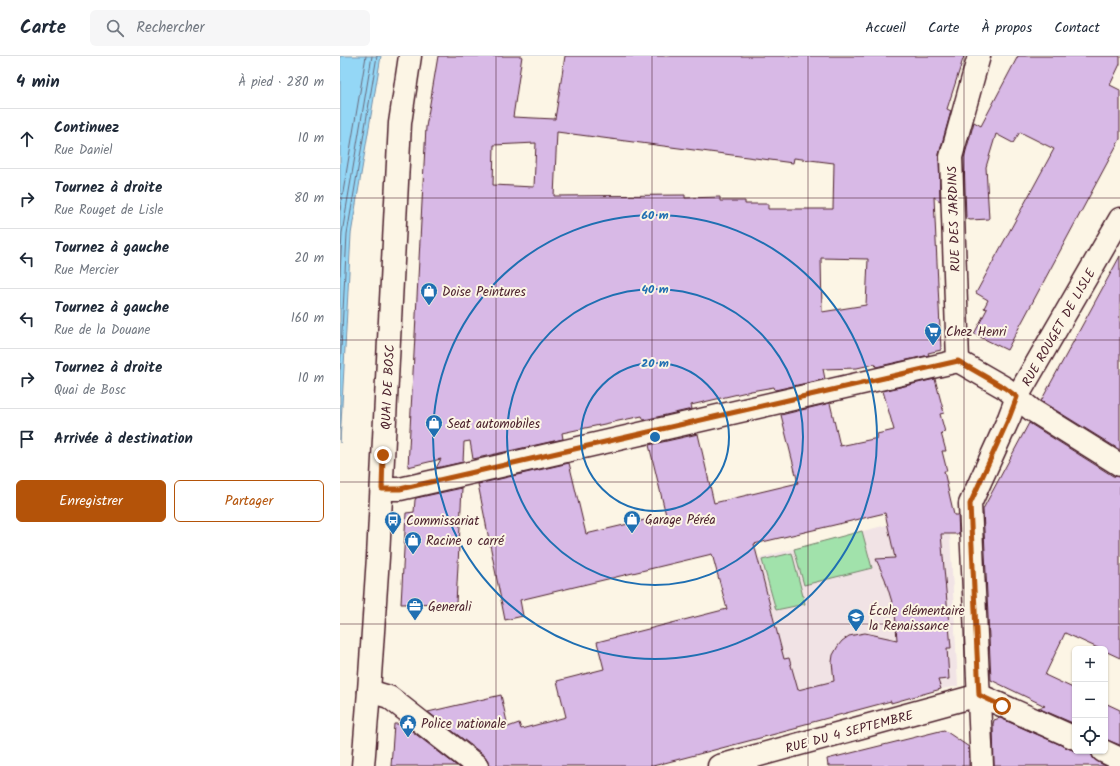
<!DOCTYPE html>
<html lang="fr">
<meta charset="utf-8">
<style>
body{margin:0;font-family:Kalam,sans-serif;background:#f6f6f7;color:#1f2937}
.controls{position:absolute;right:12px;bottom:12px;display:grid;overflow:hidden;border-radius:6px;box-shadow:0 1px 3px #0004}
.controls button{width:36px;height:36px;display:grid;place-items:center;padding:0;border:0;border-bottom:1px solid #e0e1e3;background:#fff;color:#1f2937;font:20px sans-serif}
.stop{position:absolute;width:12px;height:12px;margin:-9px;border:3px solid #b45309;border-radius:50%;background:#fff}
.stop.end{background:#b45309;border-color:#fff;box-shadow:0 1px 4px #0008}
.list{margin:0;padding:0;list-style:none}
h2{display:flex;justify-content:space-between;align-items:center;height:52px;margin:0;padding:0 16px;font-size:17px}
h2 small{font-size:13px;font-weight:400;color:#747a83}
.list li{display:grid;grid-template-columns:26px 1fr auto;gap:12px;align-items:center;box-sizing:border-box;height:60px;padding:0 16px;border-top:1px solid #e0e1e3}
.list b{display:block;font-size:15px;white-space:nowrap}
.list p{margin:0;font-size:13px;white-space:nowrap;color:#747a83}
.list em{font-size:13px;font-style:normal;color:#747a83}
.actions{display:flex;gap:8px;padding:12px 16px}
.actions a{flex:1;padding:9px 0;border:1px solid #b45309;border-radius:6px;text-align:center;font-size:14px;color:#b45309}
.actions .main{background:#b45309;color:#fff}
.icon{flex:none;width:22px;height:22px;fill:none;stroke:currentColor;stroke-width:2;stroke-linecap:round;stroke-linejoin:round}
.map{position:relative;flex:none;width:780px;height:710px;overflow:hidden}
header{display:flex;align-items:center;gap:24px;box-sizing:border-box;height:56px;padding:0 20px;background:#fff;border-bottom:1px solid #e0e1e3}
header strong{font-size:19px}
nav{display:flex;gap:22px;margin-inline-start:auto;font-size:14px}
.search{width:280px;height:36px;background:#f6f6f7;display:flex;align-items:center;gap:10px;box-sizing:border-box;padding:0 14px;border-radius:6px;color:#747a83;font-size:15px}
main{display:flex}
aside{flex:1;background:#fff}
.map>svg:first-child{display:block}
.built{fill:#f1e3e5}
.green{fill:#a1e2ab;stroke:#76806b}
.water{fill:#94d7f6;stroke:#768da5}
.lines{fill:none;stroke-linecap:round;stroke-linejoin:round}
.shore{stroke:#68697c;stroke-width:1}
.building{fill:#d8b9e6;stroke:#4a1f2b;fill-rule:evenodd}
.street-casing{stroke:#4a1f2b;stroke-width:25}
.secondary-casing{stroke:#4a1f2b;stroke-width:25}
.street{stroke:#fcf5e5;stroke-width:22}
.secondary{stroke:#fcf5e5;stroke-width:22}
.route{stroke:#b45309;stroke-width:5}
.grid{fill:none;stroke:#4a1f2b;stroke-width:1;stroke-opacity:0.55}
.ring{fill:none;stroke:#1f6fb2;stroke-width:2}
.labels{text-anchor:middle;stroke-width:4;stroke-linejoin:round;paint-order:stroke}
.street-label{font-size:13px;fill:#4a1f2b;stroke:#fcf5e5}
.poi-label{font-size:13px;fill:#4a1f2b;stroke:#fcf5e5;text-anchor:start}
.centre{fill:#1f6fb2;stroke:#fcf5e5;stroke-width:2}
.ring-label{font-size:12px;text-anchor:middle;font-weight:bold;fill:#1f6fb2;stroke:#fcf5e5;stroke-width:4;stroke-linejoin:round;paint-order:stroke}
</style>
<header>
<strong>Carte</strong>
<div class="search"><svg class="icon" aria-label="search" viewBox="0 0 24 24"><circle cx="10" cy="10" r="6"/><path d="M15 15l6 6"/></svg>Rechercher</div>
<nav><a>Accueil</a><a>Carte</a><a>À propos</a><a>Contact</a></nav>
</header>
<main>
<aside>
<h2>4 min<small>À pied · 280 m</small></h2>
<ul class="list">
<li><svg class="icon" aria-label="ahead" viewBox="0 0 24 24"><path d="M12 20V5M6 11l6-6 6 6"/></svg><div><b>Continuez</b><p>Rue Daniel</p></div><em>10 m</em></li>
<li><svg class="icon" aria-label="right" viewBox="0 0 24 24"><path d="M7 20v-9h11M14 6l5 5-5 5"/></svg><div><b>Tournez à droite</b><p>Rue Rouget de Lisle</p></div><em>80 m</em></li>
<li><svg class="icon" aria-label="left" viewBox="0 0 24 24"><path d="M17 20v-9H6M10 6l-5 5 5 5"/></svg><div><b>Tournez à gauche</b><p>Rue Mercier</p></div><em>20 m</em></li>
<li><svg class="icon" aria-label="left" viewBox="0 0 24 24"><path d="M17 20v-9H6M10 6l-5 5 5 5"/></svg><div><b>Tournez à gauche</b><p>Rue de la Douane</p></div><em>160 m</em></li>
<li><svg class="icon" aria-label="right" viewBox="0 0 24 24"><path d="M7 20v-9h11M14 6l5 5-5 5"/></svg><div><b>Tournez à droite</b><p>Quai de Bosc</p></div><em>10 m</em></li>
<li><svg class="icon" aria-label="arrive" viewBox="0 0 24 24"><path d="M6 21V4h12l-3 4 3 4H6"/></svg><div><b>Arrivée à destination</b></div></li>
</ul>
<div class="actions"><a class="main">Enregistrer</a><a>Partager</a></div>
</aside>
<div class="map">
<svg width="780" height="710" viewBox="0 0 780 710">
<rect width="100%" height="100%" fill="#fcf5e5"/>
<filter id="ink" filterUnits="userSpaceOnUse"><feTurbulence type="fractalNoise" baseFrequency=".025" numOctaves="2"/><feDisplacementMap in="SourceGraphic" scale="8" xChannelSelector="R" yChannelSelector="G"/><feConvolveMatrix kernelMatrix="1 2 1 2 8 2 1 2 1" color-interpolation-filters="sRGB"/></filter>
<g filter="url(#ink)">
<path class="built" d="M609,453l-18,26 19,-1 8,152 -17,3 -50,14 -1,-2 -92,25v2l-64,18 -8,-30 11,-79 39,-11 -18,-68z"/>
<g class="green">
<path d="M522,475l10,37 -68,17 -10,-36z"/>
<path d="M452,497l13,51 -29,6 -14,-50z"/>
</g>
<path class="water" d="M0,0h41l-30,178 -11,209z"/>
<g class="lines">
<g class="shore">
<path d="M0,154l26,-154"/>
<path d="M0,219l2,-42 30,-177"/>
<path d="M0,313l7,-135 30,-178"/>
</g>
</g>
<g class="building">
<path d="M98,0h84l-9,61 42,2 10,-63h399l-17,53 4,2 -12,43 1,47 -6,-4 7,153 -13,3 1,2 -53,12 -1,-3 -18,4 -34,1 2,10 -50,11 -1,-3 -23,4 -60,14 1,4 -48,11 -2,-4 -80,17 1,6 -90,20 -3,-18 -6,1 -1,20 -27,6 5,-9 -33,8 18,-340zM217,76l236,31 1,-5 40,5 -1,46h-65v-5h-23v-3h-25v-4l-35,1v-3l-131,1zM196,87l-2,44 -41,-2 1,-40zM481,202l47,1 -2,46 -44,7z"/>
<path d="M678,0h102v8l-10,21 10,5v49l-113,211 -33,-16 13,-25 -3,-1 4,-8 -12,-7 78,-144 -34,-17 -7,11 -17,-9 -10,33 3,52 -19,1 -4,-2 -2,-60 10,-36 7,4z"/>
<path d="M780,200v194l-79,-49z"/>
<path d="M595,323l9,34 -4,1 5,18 -4,1 5,18h-4l5,20h-3l10,44h4l1,19h-18l10,114h-4l2,31 -11,1 3,9 -50,14v-2l-93,25v2l-145,38h-164l-1,-5 -3,-5 -57,-44 73,-17 7,32 11,-4 2,6 45,-12 -9,-36 47,-12 -7,-27 130,-33 -15,-55 -192,46 3,16 -18,4 -27,-136 91,-21 17,71 80,-19 -17,-70 49,-11 16,69 84,-20 -17,-68 49,-12 10,43 38,-8 -1,-4 17,-4 -11,-39zM545,457l10,45 -19,1 9,20 10,33 2,28 -32,-7 -6,1 -10,2 -7,5 -4,5 -5,9 -1,7 2,19 -36,9 -9,-32 -5,1 -30,-115z"/>
<path d="M689,367l84,53 7,1v181l-15,-7v-2h-5l-35,-16 -20,42 30,14v35l-37,-16 7,-2 -54,-26 -8,-171z"/>
<path d="M122,432l-6,115 -55,1 5,-91 8,-1 1,-12 1,-2z"/>
<path d="M765,647l15,7v35l-15,-6z"/>
<path d="M660,662l70,31 5,2h16l2,7 5,4 8,4h-112l-1,-42 1,-4z"/>
<path d="M60,666l57,44h-66l3,-42h6z"/>
<path d="M604,674l25,17v19h-141l-1,-7z"/>
</g>
<g class="lines">
<g class="street-casing">
<g id="street">
<path d="M618,305l-7,-204 28,-101"/>
<path d="M618,305l47,27 27,22 88,55"/>
<path d="M42,433h18l558,-128"/>
<path d="M29,635l20,6 88,69"/>
<path d="M763,695l17,8"/>
<path d="M379,710l260,-71 96,43"/>
<path d="M642,710l-12,-262 39,-86 8,-21 103,-178"/>
</g>
</g>
<g class="secondary-casing">
<path id="secondary" d="M23,710l6,-75 9,-134 22,-434 10,-67"/>
</g>
<use href="#street" class="street"/>
<use href="#secondary" class="secondary"/>
</g>
</g>
<g class="lines" filter="url(#ink)">
<path class="route" d="M43,399l-1,34h18l558,-128 47,27 12,9 -8,21 -39,86 9,191 23,11"/>
</g>
<path class="grid" d="M156,0v710M312,0v710M468,0v710M624,0v710M0,142h780M0,284h780M0,426h780M0,568h780"/>
<g class="ring">
<circle cx="315" cy="381" r="74"/>
<circle cx="315" cy="381" r="148"/>
<circle cx="315" cy="381" r="222"/>
</g>
<defs>
<g id="shop-pin" transform="scale(0.9)"><path d="M0 17L-7.5 6A9.5 9.5 0 1 1 7.5 6Z" fill="#1f6fb2" stroke="#fcf5e5"/><path d="M-5-2.5h2.3a2.7 3.5 0 0 1 5.4 0H5L5.5 6h-11ZM-1.5-2.5h3a1.5 2.3 0 0 0-3 0Z" fill="#fff"/></g>
<g id="supermarket-pin" transform="scale(0.9)"><path d="M0 17L-7.5 6A9.5 9.5 0 1 1 7.5 6Z" fill="#1f6fb2" stroke="#fcf5e5"/><path d="M-6-5.5h2.5l.6 2H6L4.5 2H-2.5L-4.4-4H-6ZM-1.5 3.2a1.3 1.3 0 1 0 .1 0ZM3 3.2a1.3 1.3 0 1 0 .1 0Z" fill="#fff"/></g>
<g id="bus-pin" transform="scale(0.9)"><path d="M0 17L-7.5 6A9.5 9.5 0 1 1 7.5 6Z" fill="#1f6fb2" stroke="#fcf5e5"/><path d="M-5-6H5V4H4V6H2V4H-2V6H-4V4H-5ZM-3.5-4V0h7V-4ZM-3.5 1.2v1.5H-2V1.2ZM2 1.2v1.5H3.5V1.2Z" fill="#fff"/></g>
<g id="office-pin" transform="scale(0.9)"><path d="M0 17L-7.5 6A9.5 9.5 0 1 1 7.5 6Z" fill="#1f6fb2" stroke="#fcf5e5"/><path d="M-6-3h4V-5.5h4V-3h4V5H-6ZM-1-4.5V-3h2v-1.5ZM-6 0V1H6V0Z" fill="#fff"/></g>
<g id="school-pin" transform="scale(0.9)"><path d="M0 17L-7.5 6A9.5 9.5 0 1 1 7.5 6Z" fill="#1f6fb2" stroke="#fcf5e5"/><path d="M0-5L7-2L0 1L-7-2ZM-4 1L0 2.5L4 1V4Q0 6-4 4Z" fill="#fff"/></g>
<g id="civic-pin" transform="scale(0.9)"><path d="M0 17L-7.5 6A9.5 9.5 0 1 1 7.5 6Z" fill="#1f6fb2" stroke="#fcf5e5"/><path d="M-.6-6.5H3V-4.5H.6V-3L4-1V1h2V6H-6V1h2V-1L-.6-3ZM-1.2 2.5V6h2.4V2.5Z" fill="#fff"/></g>
</defs>
<g fill-rule="evenodd">
<use href="#shop-pin" x="89" y="235"/>
<use href="#supermarket-pin" x="593" y="275"/>
<use href="#shop-pin" x="94" y="367"/>
<use href="#shop-pin" x="292" y="463"/>
<use href="#bus-pin" x="53" y="464"/>
<use href="#shop-pin" x="73" y="484"/>
<use href="#office-pin" x="75" y="550"/>
<use href="#school-pin" x="516" y="561"/>
<use href="#civic-pin" x="68" y="667"/>
</g>
<g class="labels">
<g class="street-label">
<text transform="translate(613 163) rotate(-92)" y="5">RUE DES JARDINS</text>
<text transform="translate(718 271) rotate(-60)" y="5">RUE ROUGET DE LISLE</text>
<text transform="translate(47 331) rotate(-87)" y="5">QUAI DE BOSC</text>
<text transform="translate(509 675) rotate(-15)" y="5">RUE DU 4 SEPTEMBRE</text>
</g>
<g class="poi-label">
<text x="102" y="240">Doise Peintures</text>
<text x="606" y="280">Chez Henri</text>
<text x="107" y="372">Seat automobiles</text>
<text x="305" y="468">Garage Péréa</text>
<text x="66" y="469">Commissariat</text>
<text x="86" y="489">Racine o carré</text>
<text x="88" y="555">Generali</text>
<text x="529" y="559">École élémentaire<tspan x="529" dy="15">la Renaissance</tspan></text>
<text x="81" y="672">Police nationale</text>
</g>
</g>
<circle cx="315" cy="381" r="6" class="centre"/>
<g class="ring-label">
<text x="315" y="163">60 m</text>
<text x="315" y="237">40 m</text>
<text x="315" y="311">20 m</text>
</g>
</svg>
<div class="controls">
<button>+</button>
<button>−</button>
<button><svg class="icon" aria-label="locate" viewBox="0 0 24 24"><circle cx="12" cy="12" r="6"/><path d="M12 2v4M12 18v4M2 12h4M18 12h4"/></svg></button>
</div>
<div class="stop" style="left:662px;top:650px"></div>
<div class="stop end" style="left:43px;top:399px"></div>
</div>
</main>
